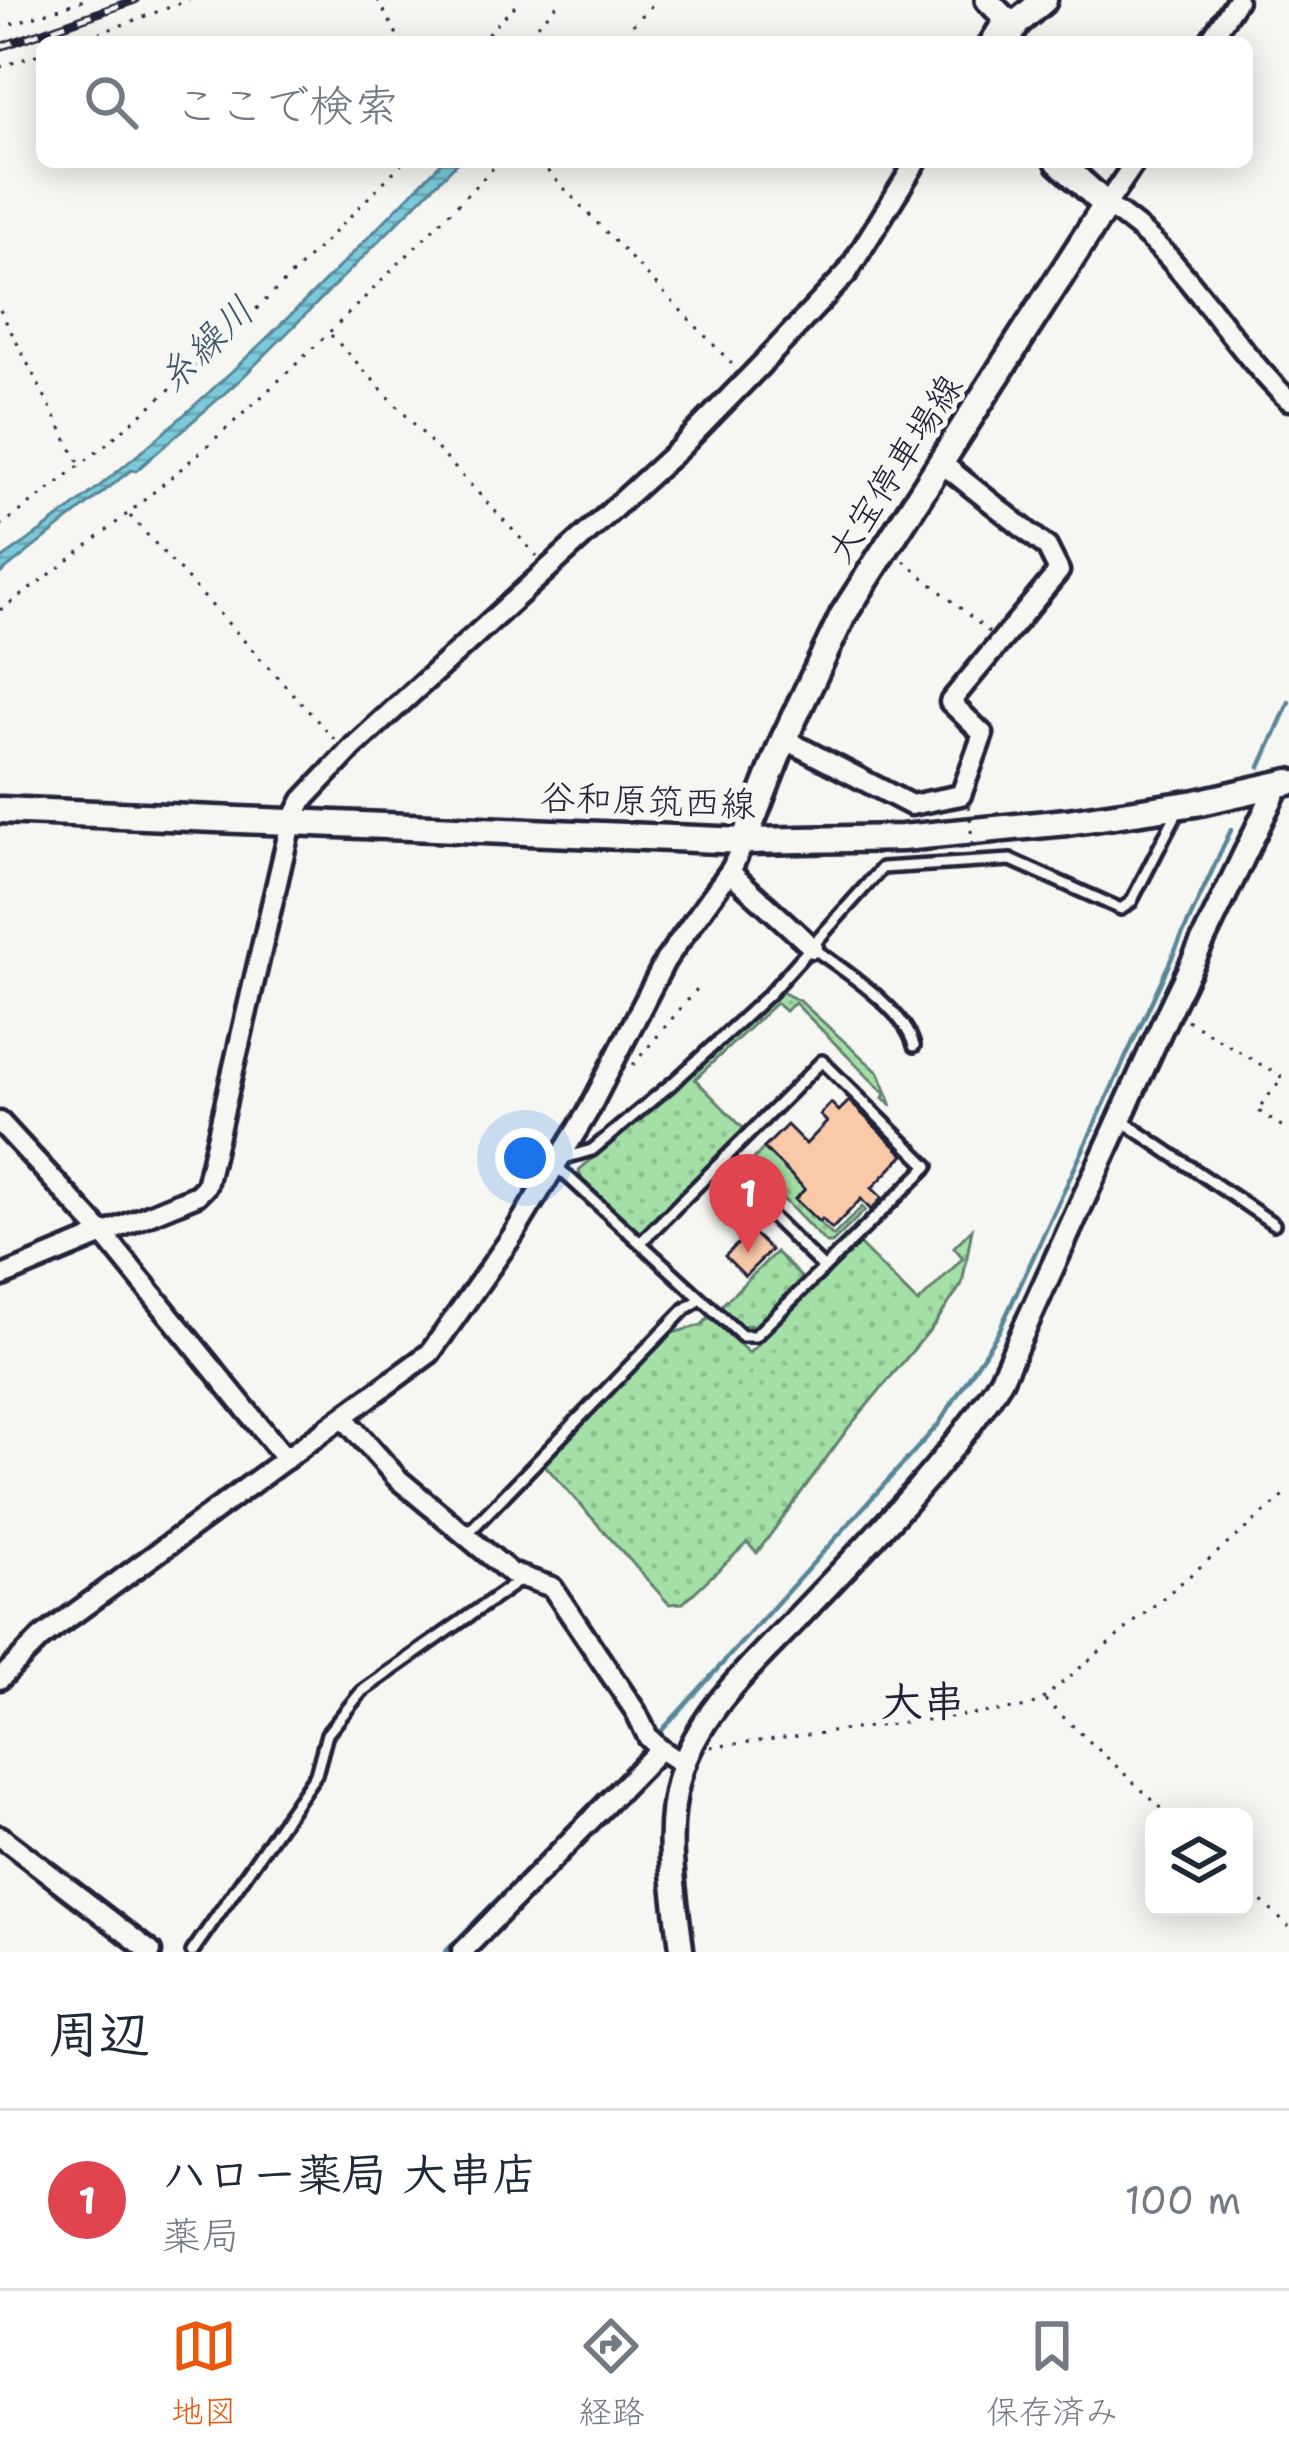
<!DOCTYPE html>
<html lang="ja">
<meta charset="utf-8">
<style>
body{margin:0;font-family:"Shantell Sans","Klee One",sans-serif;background:#f6f6f7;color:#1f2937}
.controls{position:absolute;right:36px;bottom:36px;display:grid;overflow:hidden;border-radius:18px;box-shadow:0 6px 30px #0003}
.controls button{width:108px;height:108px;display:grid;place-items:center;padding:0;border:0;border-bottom:3px solid #e0e1e3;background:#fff;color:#1f2937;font:60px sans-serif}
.you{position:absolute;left:525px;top:1158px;width:42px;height:42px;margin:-30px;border:9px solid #fff;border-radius:50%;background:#1a73e8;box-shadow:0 0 0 18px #1a73e833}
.badge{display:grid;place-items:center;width:78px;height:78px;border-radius:50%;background:#ea580c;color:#fff;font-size:39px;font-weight:700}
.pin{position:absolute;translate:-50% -99px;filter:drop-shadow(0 3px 6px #0008)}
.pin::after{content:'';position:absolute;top:63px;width:42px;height:36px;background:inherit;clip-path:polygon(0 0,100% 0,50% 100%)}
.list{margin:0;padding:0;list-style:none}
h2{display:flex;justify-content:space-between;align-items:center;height:156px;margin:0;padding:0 48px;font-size:51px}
h2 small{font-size:39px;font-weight:400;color:#747a83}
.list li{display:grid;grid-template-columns:78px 1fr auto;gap:36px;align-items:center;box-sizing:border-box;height:180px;padding:0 48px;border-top:3px solid #e0e1e3}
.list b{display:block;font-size:45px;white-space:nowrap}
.list p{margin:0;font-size:39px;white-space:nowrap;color:#747a83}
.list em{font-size:39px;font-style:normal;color:#747a83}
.icon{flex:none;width:66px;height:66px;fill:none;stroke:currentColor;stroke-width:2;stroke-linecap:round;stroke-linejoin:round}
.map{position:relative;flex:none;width:1289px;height:1952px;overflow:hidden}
.search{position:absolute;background:#fff;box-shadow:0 6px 30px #0003;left:36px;right:36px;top:36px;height:132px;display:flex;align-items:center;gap:30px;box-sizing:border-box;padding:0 42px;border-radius:18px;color:#747a83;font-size:45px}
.sheet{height:336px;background:#fff}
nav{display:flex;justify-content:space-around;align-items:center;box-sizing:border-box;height:168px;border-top:3px solid #e0e1e3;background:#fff;font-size:33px;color:#747a83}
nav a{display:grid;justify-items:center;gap:6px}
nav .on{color:#ea580c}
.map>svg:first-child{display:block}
.grass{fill:url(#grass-dots);stroke:#638170;stroke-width:3}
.water{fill:url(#water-rules);stroke:#58879a;stroke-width:3}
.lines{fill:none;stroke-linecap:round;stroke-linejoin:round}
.stream{stroke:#58879a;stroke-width:4.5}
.building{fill:#f9c9a8;stroke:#22223b;stroke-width:3}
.service-casing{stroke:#22223b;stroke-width:18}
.minor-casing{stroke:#22223b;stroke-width:27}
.tertiary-casing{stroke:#22223b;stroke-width:30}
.secondary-casing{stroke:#22223b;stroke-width:33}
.path{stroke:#22223b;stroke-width:3;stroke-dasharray:3 9;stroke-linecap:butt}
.service{stroke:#f6f6f2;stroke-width:9}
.minor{stroke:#f6f6f2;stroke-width:18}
.tertiary{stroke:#f6f6f2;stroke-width:21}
.secondary{stroke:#f6f6f2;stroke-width:24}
.rail-casing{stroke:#22223b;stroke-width:9}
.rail{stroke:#f6f6f2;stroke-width:4.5;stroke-dasharray:14;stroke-linecap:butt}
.path-bridge{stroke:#22223b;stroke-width:3;stroke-dasharray:3 9;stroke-linecap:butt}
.labels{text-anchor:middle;stroke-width:10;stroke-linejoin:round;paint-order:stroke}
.street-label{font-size:36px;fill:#22223b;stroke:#f6f6f2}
.water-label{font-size:39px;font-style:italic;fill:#3d546a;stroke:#f6f6f2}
.quarter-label{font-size:42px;font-weight:bold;fill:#22223b;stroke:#f6f6f2}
</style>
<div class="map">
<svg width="1289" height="1952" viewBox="0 0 1289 1952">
<defs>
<pattern id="grass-dots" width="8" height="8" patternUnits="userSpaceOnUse" patternTransform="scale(3)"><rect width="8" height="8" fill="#a4e0a6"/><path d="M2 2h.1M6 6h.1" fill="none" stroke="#8dc090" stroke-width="1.8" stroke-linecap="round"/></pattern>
<pattern id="water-rules" width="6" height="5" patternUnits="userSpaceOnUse" patternTransform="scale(3)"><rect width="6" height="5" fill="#7ccad9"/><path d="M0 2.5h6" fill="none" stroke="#6badbb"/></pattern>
</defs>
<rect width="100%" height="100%" fill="#f6f6f2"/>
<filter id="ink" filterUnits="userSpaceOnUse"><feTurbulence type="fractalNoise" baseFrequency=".00833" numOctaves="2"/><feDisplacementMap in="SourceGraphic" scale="24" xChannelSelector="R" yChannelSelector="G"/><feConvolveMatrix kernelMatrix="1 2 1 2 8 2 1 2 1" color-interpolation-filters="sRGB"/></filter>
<g filter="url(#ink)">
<g class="grass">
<path d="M782,992l19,10 78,71 13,33 -9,-8 2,-4 -90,-91 -10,8 -9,-8 -81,76 49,50 -105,104 -56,-49 -4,-14z"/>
<path d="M764,1148l41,41 -9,10 37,37 29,-29 3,3 -33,33h-6l-73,-75 -1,-7z"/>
<path d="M972,1229l-10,55 -28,41 -85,102 -92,126 -10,-10 -64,60 -14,1 -126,-141 122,-128 37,-10 7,-8 40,36 110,-109 59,59 45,-45 -9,-11z"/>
<path d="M776,1252l27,27 -46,46 -17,1 -20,-19z"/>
</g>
<path class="water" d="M442,162h16l-217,217 -105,92 -5,-1 -131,104v-14c164,-112 304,-256 442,-398z"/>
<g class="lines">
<g class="stream">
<path d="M1260,767l29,-65"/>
<path d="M655,1738l283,-313 61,-94 232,-501"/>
<path d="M445,1952l203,-206"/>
</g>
</g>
<g class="building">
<path d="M849,1101l55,54 -32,33 10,10 -11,12 -10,-11 -29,30 -10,-10 -3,3 -24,-23 10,-10 -41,-41 23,-23 19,19 21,-22 -7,-7 11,-12 8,8z"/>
<path d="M751,1231l20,19 -26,26 -20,-20z"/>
</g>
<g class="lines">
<g class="service-casing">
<g id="service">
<path d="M813,948c30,22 92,61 101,98"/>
<path d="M1121,1120l153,104"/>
<path d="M561,1159l31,-9 83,-69 94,-87 113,-126 129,-8 110,49 10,-7 48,-93"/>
<path d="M554,1164l188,172h13l173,-170 -106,-105 -182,182"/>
<path d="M719,1165l105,103"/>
<path d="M466,1535l219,-226 16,-10"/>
<path d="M192,1952l124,-178 11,-40 35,-43 161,-113"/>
</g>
</g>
<g class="minor-casing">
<g id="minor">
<path d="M990,42l15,-24"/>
<path d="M1209,42l28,-42"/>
<path d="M1135,162l-29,43c76,45 118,135 183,195"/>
<path d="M784,739l127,66 50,-10 22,-61 -33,-32 109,-131 -12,-24 -108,-86"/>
<path d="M730,872l83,76"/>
<path d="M0,1122l105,114 181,223"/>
<path d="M0,1277l197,-82 9,-9 85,-363 12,-23 51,-54 325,-297 81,-83 87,-93 69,-111"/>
<path d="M344,1418l54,61 113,94 41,14 84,125 12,25 12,12"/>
<path d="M0,1679l41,-41 389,-285 83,-118 76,-125 76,-149 67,-93 12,-27"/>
<path d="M0,1836l151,116"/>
<path d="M462,1952l198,-203 23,15"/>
</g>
</g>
<g class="tertiary-casing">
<g id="tertiary">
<path d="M987,0l18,18 12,5"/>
<path d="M682,1952c-7,-57 -19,-118 -3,-174 19,-68 78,-117 125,-167 70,-74 142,-145 197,-231l169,-371 108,-224"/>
</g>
</g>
<g class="secondary-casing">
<g id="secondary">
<path d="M1007,42l10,-19 27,-23"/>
<path d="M0,810l744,31 158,-3 165,-16 129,-19 93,-21"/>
<path d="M744,841l40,-102 59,-124 263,-410 -47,-43"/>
</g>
</g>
<g class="path">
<path d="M378,0l23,42"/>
<path d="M0,28l84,-28"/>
<path d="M76,42l113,-42"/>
<path d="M479,42l42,-42"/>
<path d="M521,42l41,-42"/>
<path d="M616,42l41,-42"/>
<path d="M0,67l42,-14"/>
<path d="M539,162l194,203"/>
<path d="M0,310l79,153"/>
<path d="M331,335l206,221"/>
<path d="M130,516l204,223"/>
<path d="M0,526c148,-106 276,-233 403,-364"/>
<path d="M904,561l85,71"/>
<path d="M0,610c186,-129 341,-287 499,-448"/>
<path d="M1187,1020l96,58 -26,32 32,21"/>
<path d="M633,1065l64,-76"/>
<path d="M1045,1700l126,117"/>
<path d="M711,1747l318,-40 14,-8 246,-207"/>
<path d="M1244,1885l45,42"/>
</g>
<use href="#service" class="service"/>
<use href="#minor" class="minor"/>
<use href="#tertiary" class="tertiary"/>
<use href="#secondary" class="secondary"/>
<g class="rail-casing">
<path id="rail" d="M0,47l135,-47"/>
</g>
<use href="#rail" class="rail"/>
<path class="path-bridge" d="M969,806l5,58"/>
</g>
</g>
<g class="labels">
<g class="street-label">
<text transform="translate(894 468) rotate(-57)" y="13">大宝停車場線</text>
<text transform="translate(648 800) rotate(2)" y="13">谷和原筑西線</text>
</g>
<g class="water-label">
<text transform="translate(205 344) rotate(-44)" y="14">糸繰川</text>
</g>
<g class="quarter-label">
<text x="923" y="1716">大串</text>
</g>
</g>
</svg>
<div class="controls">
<button><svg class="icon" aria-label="layers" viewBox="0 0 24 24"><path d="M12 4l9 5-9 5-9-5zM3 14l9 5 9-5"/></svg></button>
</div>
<div class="you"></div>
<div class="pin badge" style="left:748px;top:1253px;background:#e0444e">1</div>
<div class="search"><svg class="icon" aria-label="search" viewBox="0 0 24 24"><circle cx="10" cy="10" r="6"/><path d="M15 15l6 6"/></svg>ここで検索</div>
</div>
<section class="sheet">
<h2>周辺<small></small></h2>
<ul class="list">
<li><span class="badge" style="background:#e0444e">1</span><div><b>ハロー薬局 大串店</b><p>薬局</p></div><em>100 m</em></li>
</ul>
</section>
<nav>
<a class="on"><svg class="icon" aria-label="map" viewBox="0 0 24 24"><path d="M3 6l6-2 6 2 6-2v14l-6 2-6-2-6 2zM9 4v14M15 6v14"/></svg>地図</a>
<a><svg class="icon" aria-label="directions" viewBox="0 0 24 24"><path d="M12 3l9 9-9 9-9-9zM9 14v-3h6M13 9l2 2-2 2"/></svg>経路</a>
<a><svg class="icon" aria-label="saved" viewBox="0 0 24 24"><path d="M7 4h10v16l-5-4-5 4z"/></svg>保存済み</a>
</nav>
